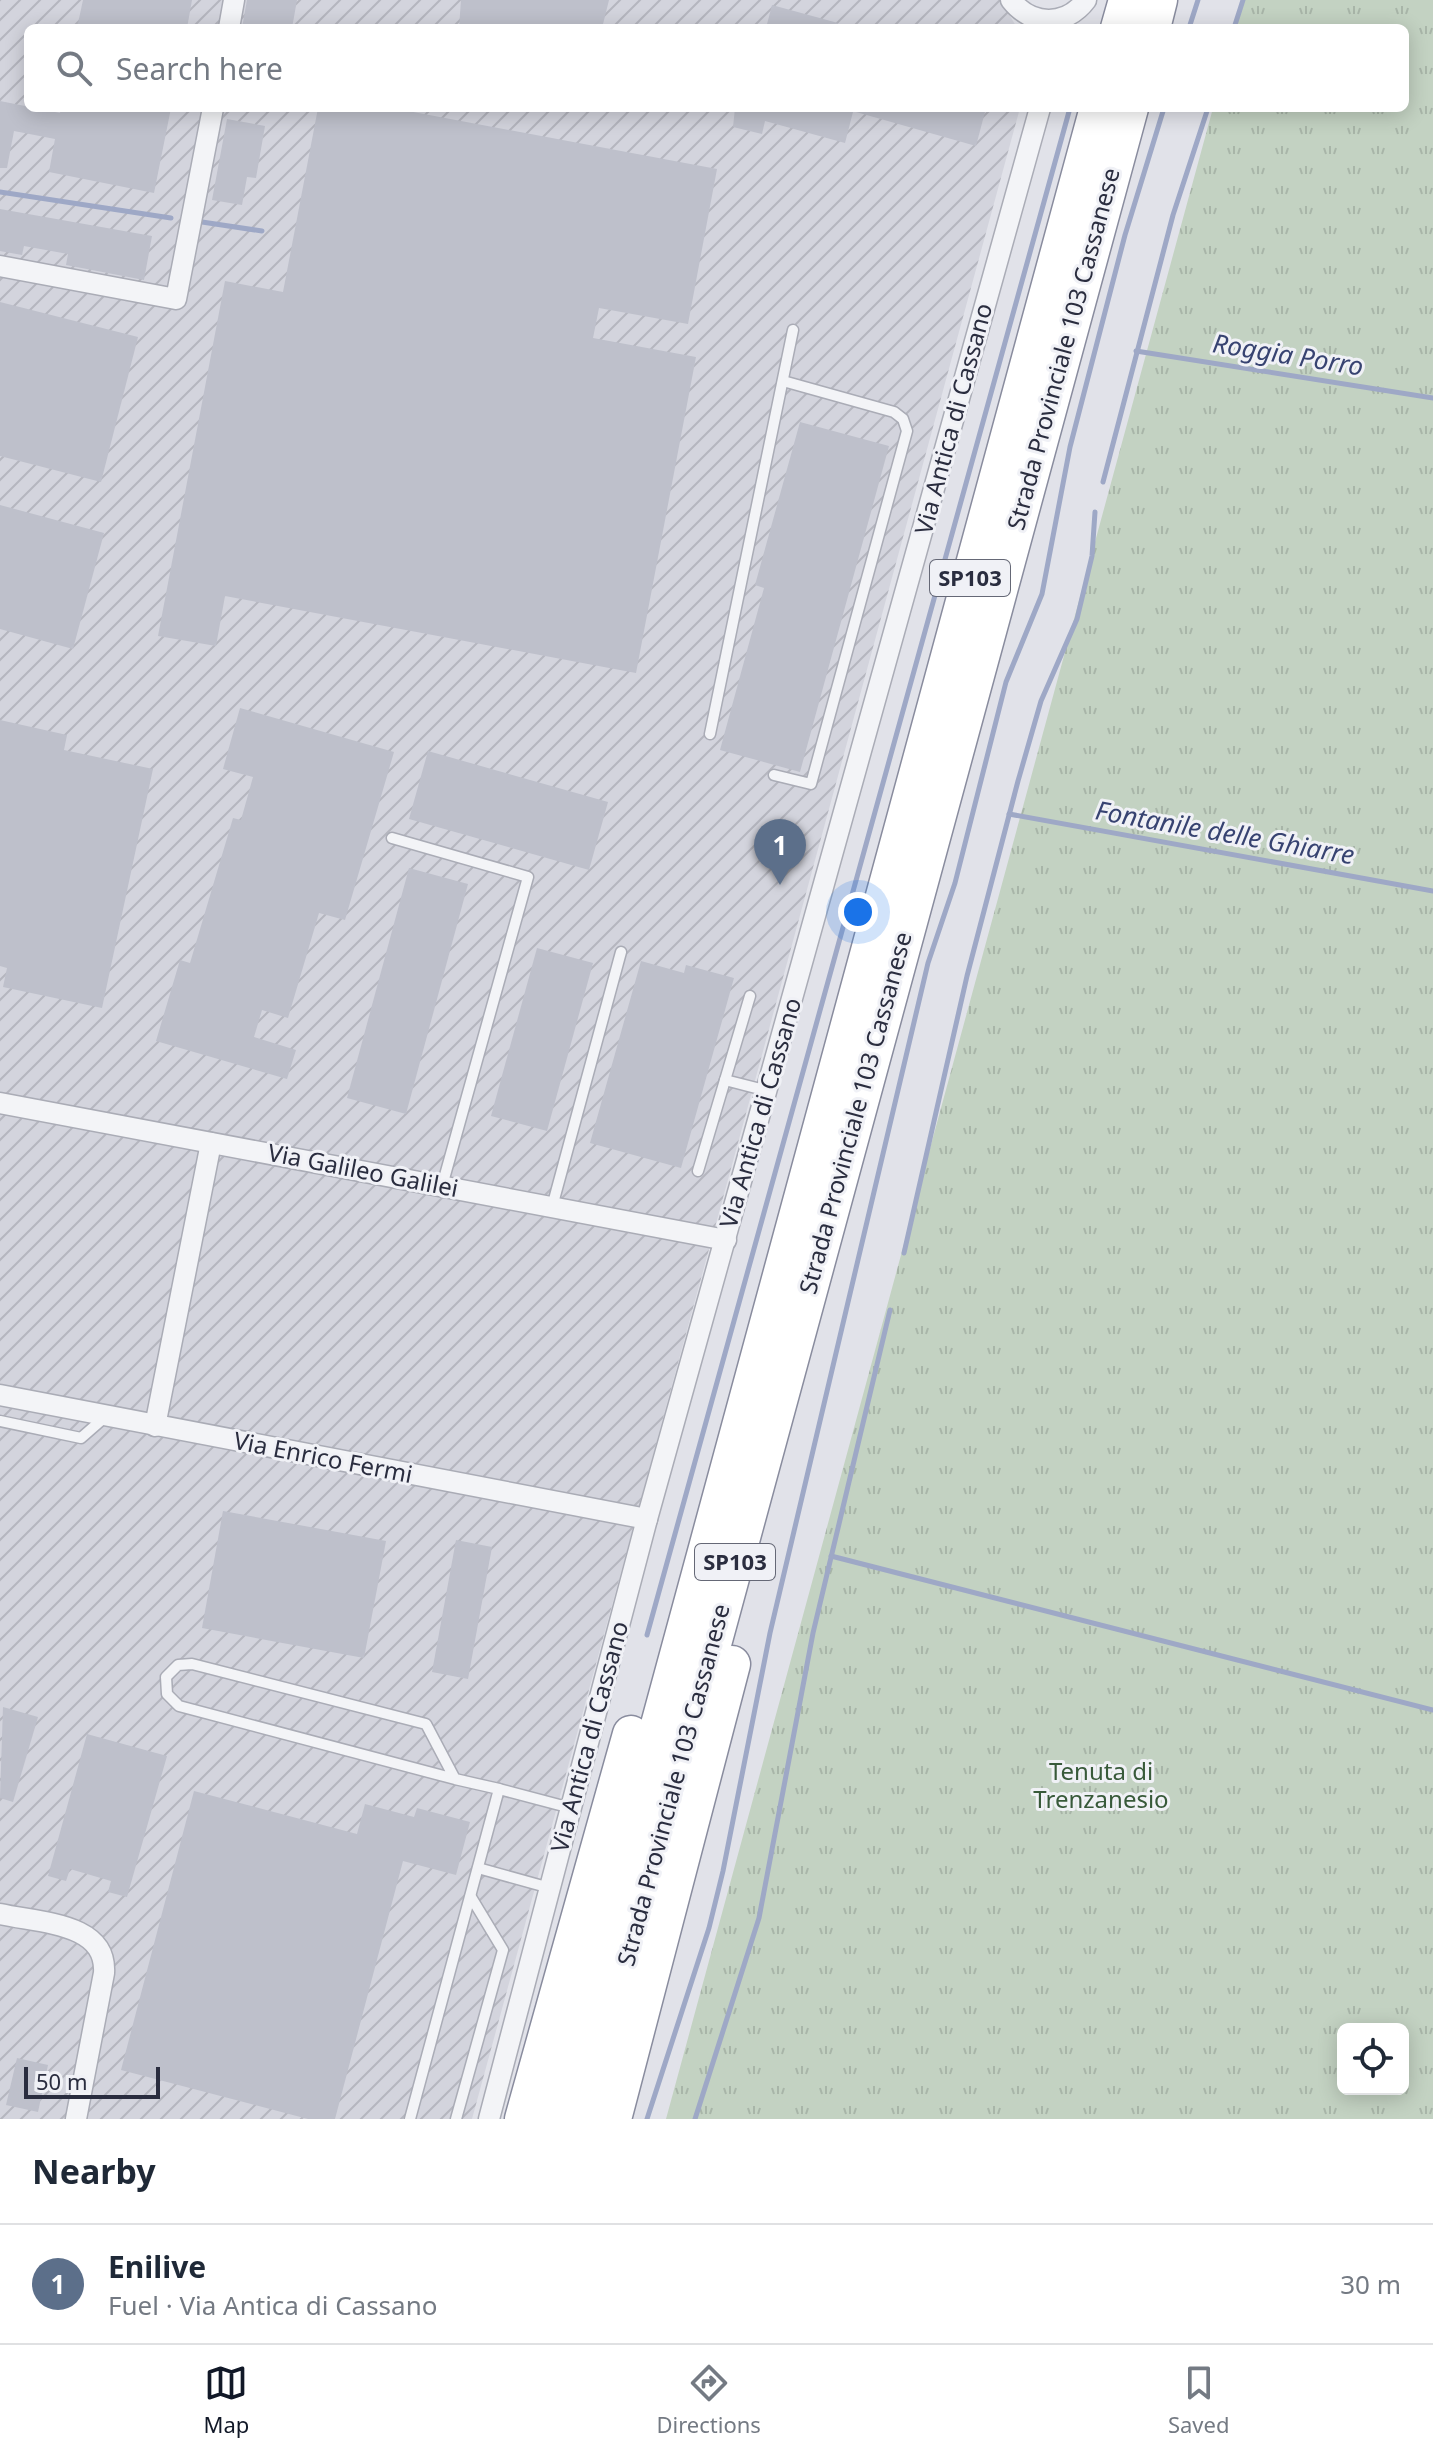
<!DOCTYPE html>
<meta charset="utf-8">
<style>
body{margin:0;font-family:"Noto Sans",sans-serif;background:#f6f6f7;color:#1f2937}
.controls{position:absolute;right:24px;bottom:24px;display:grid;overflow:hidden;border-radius:12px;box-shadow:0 4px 20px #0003}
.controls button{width:72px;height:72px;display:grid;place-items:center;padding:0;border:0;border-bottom:2px solid #e0e1e3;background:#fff;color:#1f2937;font:40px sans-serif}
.scale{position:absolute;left:24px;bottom:20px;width:136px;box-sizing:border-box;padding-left:8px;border:4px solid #2a2d3f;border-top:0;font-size:22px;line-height:28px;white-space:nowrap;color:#2a2d3f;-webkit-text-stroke:6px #f0f1f6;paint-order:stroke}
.you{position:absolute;left:858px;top:912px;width:28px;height:28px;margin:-20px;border:6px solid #fff;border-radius:50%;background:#1a73e8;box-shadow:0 0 0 12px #1a73e833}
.badge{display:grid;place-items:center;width:52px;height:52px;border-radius:50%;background:#111827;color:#fff;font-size:26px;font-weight:700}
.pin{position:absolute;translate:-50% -66px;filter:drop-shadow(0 2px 4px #0008)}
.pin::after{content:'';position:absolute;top:42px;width:28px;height:24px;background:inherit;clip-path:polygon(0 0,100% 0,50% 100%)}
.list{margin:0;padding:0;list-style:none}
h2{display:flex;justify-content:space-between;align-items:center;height:104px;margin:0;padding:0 32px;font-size:34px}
h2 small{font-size:26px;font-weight:400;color:#747a83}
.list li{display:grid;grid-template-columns:52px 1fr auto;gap:24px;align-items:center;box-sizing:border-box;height:120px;padding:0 32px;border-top:2px solid #e0e1e3}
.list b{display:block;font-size:30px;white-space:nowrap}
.list p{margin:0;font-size:26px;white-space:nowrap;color:#747a83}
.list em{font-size:26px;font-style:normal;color:#747a83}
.icon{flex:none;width:44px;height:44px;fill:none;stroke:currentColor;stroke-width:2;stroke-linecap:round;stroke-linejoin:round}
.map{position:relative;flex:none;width:1433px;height:2119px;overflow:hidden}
.search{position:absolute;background:#fff;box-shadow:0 4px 20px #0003;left:24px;right:24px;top:24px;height:88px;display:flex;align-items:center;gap:20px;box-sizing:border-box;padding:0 28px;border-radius:12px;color:#747a83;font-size:30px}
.sheet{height:224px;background:#fff}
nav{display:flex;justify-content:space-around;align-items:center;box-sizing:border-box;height:112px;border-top:2px solid #e0e1e3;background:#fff;font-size:22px;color:#747a83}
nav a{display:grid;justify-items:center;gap:4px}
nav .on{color:#111827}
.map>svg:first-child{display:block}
.industrial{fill:url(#industrial-furrows)}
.grass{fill:url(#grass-tufts);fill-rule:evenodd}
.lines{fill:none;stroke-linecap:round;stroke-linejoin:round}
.stream{stroke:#9ea8c6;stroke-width:5}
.building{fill:#bec0cb}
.lane-casing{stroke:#aaacb6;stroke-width:13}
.street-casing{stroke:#aaacb6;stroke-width:23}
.highway-casing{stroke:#898c9e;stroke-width:39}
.lane{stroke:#f3f4f7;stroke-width:10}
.street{stroke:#f3f4f7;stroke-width:20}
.highway{stroke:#fff;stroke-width:36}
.labels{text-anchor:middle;stroke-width:6;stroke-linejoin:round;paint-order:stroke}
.shield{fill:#f0f1f6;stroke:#656876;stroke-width:2}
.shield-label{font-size:22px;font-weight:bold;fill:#2a2d3f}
.street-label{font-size:24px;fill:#2a2d3f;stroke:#f0f1f6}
.park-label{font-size:24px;fill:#385a3a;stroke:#f0f1f6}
.water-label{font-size:26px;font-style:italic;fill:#374371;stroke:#f0f1f6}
</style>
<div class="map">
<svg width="1433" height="2119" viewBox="0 0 1433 2119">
<defs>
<pattern id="industrial-furrows" width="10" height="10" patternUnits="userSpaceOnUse" patternTransform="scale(2)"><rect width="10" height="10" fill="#d3d4dd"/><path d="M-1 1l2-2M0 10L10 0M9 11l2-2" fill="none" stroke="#b5b6bf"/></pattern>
<pattern id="grass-tufts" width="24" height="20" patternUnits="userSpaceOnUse" patternTransform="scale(2)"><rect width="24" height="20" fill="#c3d2c2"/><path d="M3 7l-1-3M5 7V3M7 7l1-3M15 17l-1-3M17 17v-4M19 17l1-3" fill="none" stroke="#a8b5a8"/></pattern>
</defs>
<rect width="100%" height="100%" fill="#e1e2e9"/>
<path class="industrial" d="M0,0h1001l16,28h-989v80h992l-548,2011h-472z"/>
<path class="grass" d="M1244,0h189v2119h-767l547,-2011h192v-80h-169zM1343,2029h60v60h-60z"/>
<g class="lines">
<g class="stream">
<path d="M1189,28l9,-28"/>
<path d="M1234,28l9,-28"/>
<path d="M0,192l171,26"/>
<path d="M202,222l60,9"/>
<path d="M1136,351l297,47"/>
<path d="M1103,482l70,-267 35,-107"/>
<path d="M1009,814l424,77"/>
<path d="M904,1253l63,-277 51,-195 23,-80 36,-82 15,-63 3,-44"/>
<path d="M831,1556l602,154"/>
<path d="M647,1635l423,-1527"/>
<path d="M647,2119l62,-191 14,-57 47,-238 158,-670 27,-80 51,-201 36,-88 28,-147 55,-212 39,-127"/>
<path d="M695,2119l64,-201 54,-285 77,-323"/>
</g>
</g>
<g class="building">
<path d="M83,0h109l-5,28h-110z"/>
<path d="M247,0h50l-5,28h-50z"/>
<path d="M461,0h148l-7,28h-143z"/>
<path d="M772,5l66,18 -1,5h-71z"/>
<path d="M0,101l60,12 1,-5h110l-17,85 -105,-21 6,-33 -41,-8 -7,37h-7z"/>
<path d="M318,108h74l325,61 -29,155 -89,-16 -6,30 103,19 -60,316 -411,-77 -9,50 -58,-10 67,-355 58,11z"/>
<path d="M735,108h119l-9,35 -80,-22 -3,13 -29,-7z"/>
<path d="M856,108h130l-10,38 -120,-34z"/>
<path d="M227,119l38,7 -9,52 -9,-1 -5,28 -30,-5z"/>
<path d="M0,209l152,27 -8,44 -78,-15 2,-11 -44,-8 -2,9 -22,-4z"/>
<path d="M0,302l138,35 -37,145 -101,-26z"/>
<path d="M800,422l89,24 -89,326 -80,-22 44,-162 -9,-3z"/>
<path d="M0,505l104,28 -31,116 -73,-20z"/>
<path d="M240,708l154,44 -49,168 -26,-7 -31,105 -26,-8 -8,27 42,13 -9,29 -131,-38 24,-81 10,3 43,-145 8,2 12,-43 -30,-8z"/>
<path d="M0,720l67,15 -3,15 89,19 -51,239 -99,-21 4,-19 -7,-2z"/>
<path d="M428,751l180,51 -19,68 -180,-51z"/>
<path d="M409,868l59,16 -62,230 -59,-16z"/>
<path d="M537,948l56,15 -46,168 -56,-15z"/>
<path d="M641,961l43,12 2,-8 48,13 -53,190 -91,-25z"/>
<path d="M223,1511l163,30 -22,117 -162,-30z"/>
<path d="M456,1540l36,7 -24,132 -36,-7z"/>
<path d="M3,1707l35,10 -25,85 -13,-4z"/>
<path d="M87,1734l80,22 -40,141 -19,-5 3,-11 -41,-12 -4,12 -18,-5z"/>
<path d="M194,1791l163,43 8,-30 49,13 3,-9 53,14 -14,53 -53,-14 -68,258h-27l-187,-49z"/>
<path d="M17,2058l31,7 -10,47 -32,-7z"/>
</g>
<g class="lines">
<g class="lane-casing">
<g id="lane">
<path d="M710,734l83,-404"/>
<path d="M774,775l37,9 96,-353 -4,-12 -9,-7 -111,-31"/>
<path d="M392,838l136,39 -86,309"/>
<path d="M725,1080l43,11"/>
<path d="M698,1171l52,-175"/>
<path d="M552,1207l69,-255"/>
<path d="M0,1421l81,17 24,-21"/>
<path d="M499,1789l72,19"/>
<path d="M478,1868l72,20"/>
<path d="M410,2119l89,-330 -44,-10 -276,-73 -12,-12 -1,-17 12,-12 14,-1 234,60 29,55"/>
<path d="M456,2119l47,-169 -32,-53"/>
</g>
</g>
<g class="street-casing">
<g id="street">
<path d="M1011,0c20,26 55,27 75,0"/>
<path d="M229,28l5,-28"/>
<path d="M0,266l176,33 37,-191"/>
<path d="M0,1103l726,137"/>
<path d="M0,1395l647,124"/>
<path d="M155,1426l56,-283"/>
<path d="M0,1914c39,9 107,8 104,59l-28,146"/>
<path d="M489,2119l158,-600 393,-1411"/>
</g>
</g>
<g class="highway-casing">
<g id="highway">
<path d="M1119,28l8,-28"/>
<path d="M1152,28l7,-28"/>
<path d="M523,2119l108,-385"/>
<path d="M552,2119l546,-2011"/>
<path d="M584,2119l546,-2011"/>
<path d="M613,2119l119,-455"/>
</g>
</g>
<use href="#lane" class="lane"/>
<use href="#street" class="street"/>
<use href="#highway" class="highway"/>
</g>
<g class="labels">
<g class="shield">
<rect x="930" y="560" width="80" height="36" rx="6"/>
<rect x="695" y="1544" width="80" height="36" rx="6"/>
</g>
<g class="shield-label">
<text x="970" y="586">SP103</text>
<text x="735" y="1570">SP103</text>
</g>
<g class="street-label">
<text transform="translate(1064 349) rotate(-75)" y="8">Strada Provinciale 103 Cassanese</text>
<text transform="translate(954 419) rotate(-75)" y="8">Via Antica di Cassano</text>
<text transform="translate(761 1113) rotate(-74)" y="8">Via Antica di Cassano</text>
<text transform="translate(856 1113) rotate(-75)" y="8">Strada Provinciale 103 Cassanese</text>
<text transform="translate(363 1171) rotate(11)" y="8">Via Galileo Galilei</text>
<text transform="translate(323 1458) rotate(11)" y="8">Via Enrico Fermi</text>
<text transform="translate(590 1737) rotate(-75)" y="8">Via Antica di Cassano</text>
<text transform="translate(674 1785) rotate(-75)" y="8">Strada Provinciale 103 Cassanese</text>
</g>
<g class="park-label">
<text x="1101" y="1780">Tenuta di<tspan x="1101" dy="28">Trenzanesio</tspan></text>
</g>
<g class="water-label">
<text transform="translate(1288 355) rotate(9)" y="9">Roggia Porro</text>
<text transform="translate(1225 833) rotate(10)" y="9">Fontanile delle Ghiarre</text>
</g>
</g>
</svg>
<div class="controls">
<button><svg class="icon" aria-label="locate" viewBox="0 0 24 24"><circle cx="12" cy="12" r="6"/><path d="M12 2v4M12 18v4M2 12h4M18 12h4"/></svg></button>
</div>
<div class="scale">50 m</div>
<div class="you"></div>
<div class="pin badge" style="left:780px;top:885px;background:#5c6f8a">1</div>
<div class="search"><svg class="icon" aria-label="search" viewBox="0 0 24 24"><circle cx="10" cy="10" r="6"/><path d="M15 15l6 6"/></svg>Search here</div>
</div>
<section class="sheet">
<h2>Nearby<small></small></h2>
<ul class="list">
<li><span class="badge" style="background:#5c6f8a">1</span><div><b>Enilive</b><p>Fuel · Via Antica di Cassano</p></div><em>30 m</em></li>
</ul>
</section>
<nav>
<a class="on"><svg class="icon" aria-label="map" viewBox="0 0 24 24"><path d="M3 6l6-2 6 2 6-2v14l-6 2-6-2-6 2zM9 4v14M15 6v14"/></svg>Map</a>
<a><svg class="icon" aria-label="directions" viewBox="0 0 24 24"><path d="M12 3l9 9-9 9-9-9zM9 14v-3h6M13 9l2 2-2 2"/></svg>Directions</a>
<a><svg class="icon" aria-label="saved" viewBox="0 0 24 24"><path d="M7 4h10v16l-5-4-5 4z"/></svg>Saved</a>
</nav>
